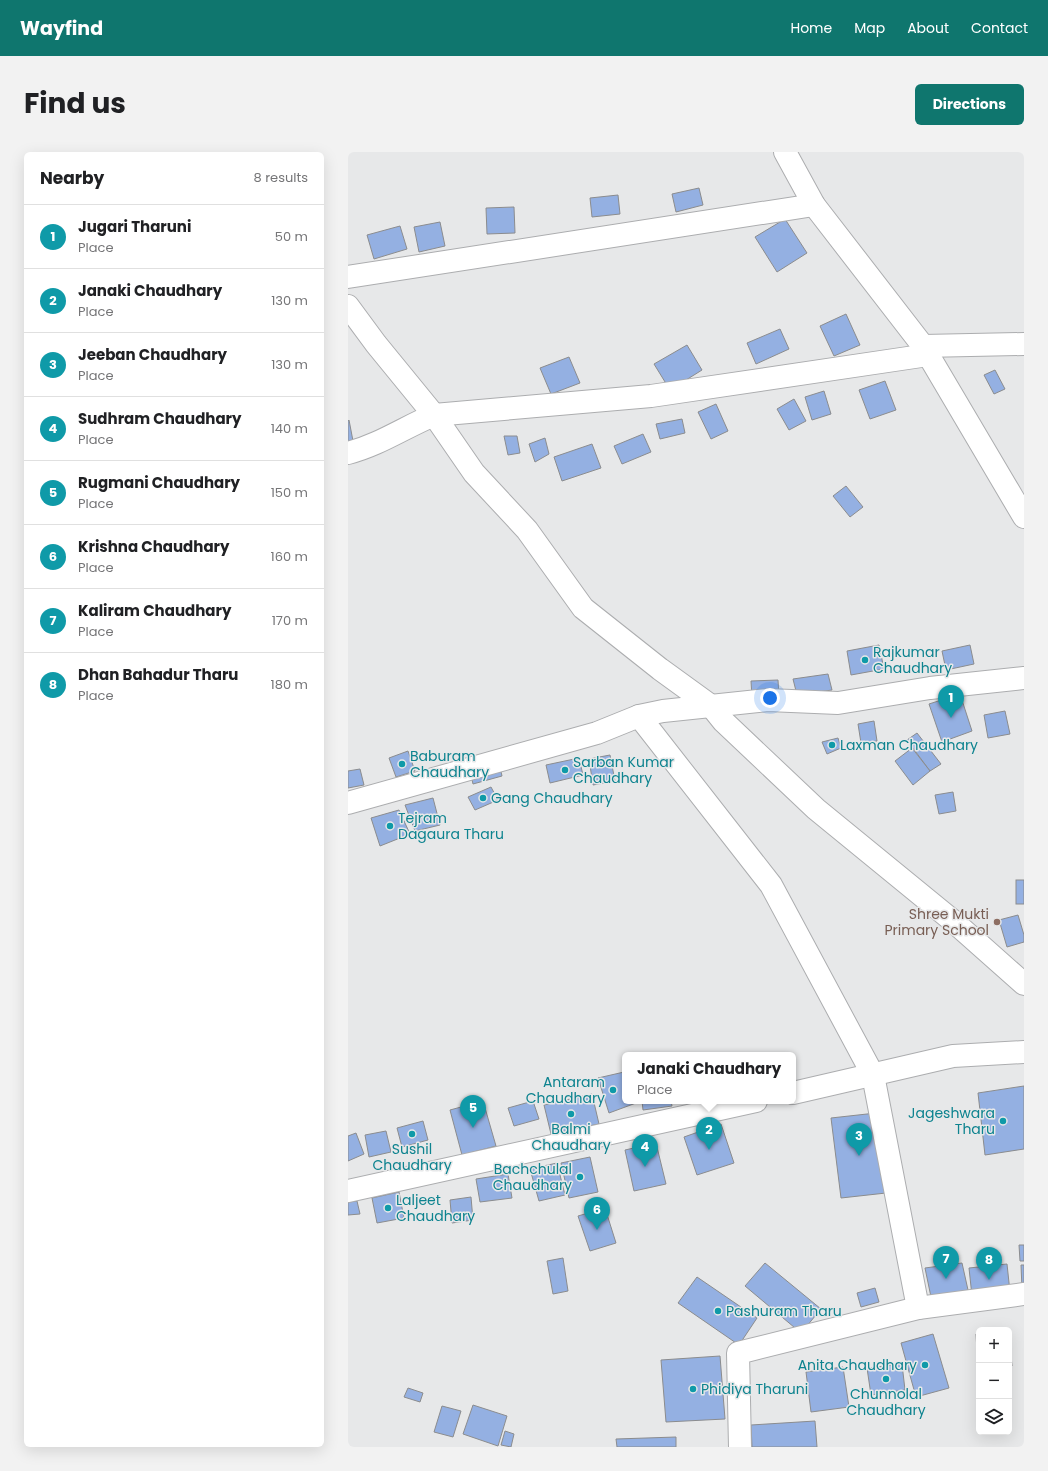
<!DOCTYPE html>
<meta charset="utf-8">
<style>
body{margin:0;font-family:Poppins,sans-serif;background:#f2f2f2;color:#202124}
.controls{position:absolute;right:12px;bottom:12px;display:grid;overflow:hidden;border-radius:6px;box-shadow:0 4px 16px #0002}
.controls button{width:36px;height:36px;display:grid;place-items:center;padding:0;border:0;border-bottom:1px solid #e0e0e0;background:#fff;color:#202124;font:20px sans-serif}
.you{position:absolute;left:422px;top:546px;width:14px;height:14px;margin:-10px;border:3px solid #fff;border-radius:50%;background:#1a73e8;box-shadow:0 0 0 6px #1a73e833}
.badge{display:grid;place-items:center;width:26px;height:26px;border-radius:50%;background:#0f766e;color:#fff;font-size:13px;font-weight:700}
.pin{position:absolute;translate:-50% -33px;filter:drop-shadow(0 1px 2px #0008)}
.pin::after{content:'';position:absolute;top:21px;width:14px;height:12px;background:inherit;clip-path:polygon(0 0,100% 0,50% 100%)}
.popup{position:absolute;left:274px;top:900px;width:174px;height:52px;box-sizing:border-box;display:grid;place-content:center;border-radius:6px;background:#fff;filter:drop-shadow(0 1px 3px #0005);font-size:13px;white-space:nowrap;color:#757577}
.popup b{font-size:15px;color:#202124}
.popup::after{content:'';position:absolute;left:50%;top:100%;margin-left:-8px;border:8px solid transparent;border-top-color:#fff}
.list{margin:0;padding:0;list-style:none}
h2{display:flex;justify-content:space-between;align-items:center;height:52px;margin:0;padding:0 16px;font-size:17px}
h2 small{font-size:13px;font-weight:400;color:#757577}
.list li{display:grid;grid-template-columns:26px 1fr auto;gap:12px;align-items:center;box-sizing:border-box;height:64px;padding:0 16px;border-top:1px solid #e0e0e0}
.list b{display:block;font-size:15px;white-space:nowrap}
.list p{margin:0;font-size:13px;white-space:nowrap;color:#757577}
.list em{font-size:13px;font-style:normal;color:#757577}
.icon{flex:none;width:22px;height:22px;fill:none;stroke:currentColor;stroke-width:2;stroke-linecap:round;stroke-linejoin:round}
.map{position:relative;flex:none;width:676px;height:1295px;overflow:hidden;border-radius:6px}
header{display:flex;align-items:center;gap:24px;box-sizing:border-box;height:56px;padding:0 20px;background:#0f766e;color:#fff}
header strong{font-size:19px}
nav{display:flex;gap:22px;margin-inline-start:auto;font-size:14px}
.intro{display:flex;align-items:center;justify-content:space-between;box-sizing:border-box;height:96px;padding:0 24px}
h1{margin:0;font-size:28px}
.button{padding:10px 18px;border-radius:6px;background:#0f766e;color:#fff;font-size:14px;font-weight:700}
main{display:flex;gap:24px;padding:0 24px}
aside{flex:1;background:#fff;border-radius:6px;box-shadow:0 4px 16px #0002}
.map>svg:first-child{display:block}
.building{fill:#94b0e2;stroke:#8b8c8e}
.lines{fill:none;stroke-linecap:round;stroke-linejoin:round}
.minor-casing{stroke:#acadaf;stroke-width:24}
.minor{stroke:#fff;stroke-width:22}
.culture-dot{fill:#0f9aa8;stroke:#e7e8e9;stroke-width:1.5}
.education-dot{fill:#8d6e63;stroke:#e7e8e9;stroke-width:1.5}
.labels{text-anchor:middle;stroke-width:3;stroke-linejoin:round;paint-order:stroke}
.culture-label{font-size:14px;fill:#0d838f;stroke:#e7e8e9;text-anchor:start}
.education-label{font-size:14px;fill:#785e54;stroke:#e7e8e9;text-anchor:end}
</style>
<header>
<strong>Wayfind</strong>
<nav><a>Home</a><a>Map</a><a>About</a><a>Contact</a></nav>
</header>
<div class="intro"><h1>Find us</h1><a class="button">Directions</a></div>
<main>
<aside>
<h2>Nearby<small>8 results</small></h2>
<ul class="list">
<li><span class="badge" style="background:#0f9aa8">1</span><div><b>Jugari Tharuni</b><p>Place</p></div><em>50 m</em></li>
<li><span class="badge" style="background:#0f9aa8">2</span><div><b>Janaki Chaudhary</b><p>Place</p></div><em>130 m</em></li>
<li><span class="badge" style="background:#0f9aa8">3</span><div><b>Jeeban Chaudhary</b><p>Place</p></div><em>130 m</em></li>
<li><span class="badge" style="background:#0f9aa8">4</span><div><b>Sudhram Chaudhary</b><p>Place</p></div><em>140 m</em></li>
<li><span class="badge" style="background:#0f9aa8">5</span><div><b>Rugmani Chaudhary</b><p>Place</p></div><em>150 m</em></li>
<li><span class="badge" style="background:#0f9aa8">6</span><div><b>Krishna Chaudhary</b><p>Place</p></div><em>160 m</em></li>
<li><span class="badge" style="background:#0f9aa8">7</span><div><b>Kaliram Chaudhary</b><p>Place</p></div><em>170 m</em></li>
<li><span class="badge" style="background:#0f9aa8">8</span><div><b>Dhan Bahadur Tharu</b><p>Place</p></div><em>180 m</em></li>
</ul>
</aside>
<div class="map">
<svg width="676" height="1295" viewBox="0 0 676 1295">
<rect width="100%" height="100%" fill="#e7e8e9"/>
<g class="building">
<path d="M351,36l4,17 -27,7 -4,-18z"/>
<path d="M270,43l2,19 -28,3 -2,-19z"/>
<path d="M166,55l1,26 -28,1 -1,-26z"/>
<path d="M437,67l22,34 -30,19 -22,-35z"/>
<path d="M92,70l5,24 -26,6 -5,-25z"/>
<path d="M52,74l7,23 -33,10 -7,-24z"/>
<path d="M498,162l14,31 -26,11 -14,-30z"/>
<path d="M432,177l9,20 -33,15 -9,-21z"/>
<path d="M339,193l15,25 -32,20 -16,-26z"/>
<path d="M221,205l11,26 -29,11 -11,-26z"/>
<path d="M647,218l10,19 -11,5 -10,-19z"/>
<path d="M537,229l11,29 -26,9 -11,-29z"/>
<path d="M476,239l7,23 -19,6 -7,-23z"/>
<path d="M446,247l12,22 -17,9 -12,-21z"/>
<path d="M368,252l12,27 -17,8 -13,-27z"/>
<path d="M334,267l3,14 -25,6 -4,-15z"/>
<path d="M1,268l4,21 -5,1v-21z"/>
<path d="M295,282l8,18 -29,12 -8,-18z"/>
<path d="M156,284h13l3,17 -12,2z"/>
<path d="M197,286l4,16 -14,8 -6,-18z"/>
<path d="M244,292l9,24 -39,13 -8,-24z"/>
<path d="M498,334l17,21 -13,10 -17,-21z"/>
<path d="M531,493l5,24 -33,6 -4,-24z"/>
<path d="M622,493l4,19 -28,6 -4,-19z"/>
<path d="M480,522l4,16 -35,5 -4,-16z"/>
<path d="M430,528l1,17 -27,1 -1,-17z"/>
<path d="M612,542l12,37 -30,11 -13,-38z"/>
<path d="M657,559l5,23 -22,4 -4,-23z"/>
<path d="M526,569l3,20 -16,2 -3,-19z"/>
<path d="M569,581l24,31 -11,7 -23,-31z"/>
<path d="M490,586l3,10 -14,6 -5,-12z"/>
<path d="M564,596l18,23 -17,14 -18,-24z"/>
<path d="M60,599l7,20 -19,6 -7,-19z"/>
<path d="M262,603l5,26 -22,4 -4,-26z"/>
<path d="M231,606l4,17 -33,8 -4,-18z"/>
<path d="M151,611l3,13 -29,8 -3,-13z"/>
<path d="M12,617l4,16 -16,3v-17z"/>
<path d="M143,635l7,13 -23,10 -7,-13z"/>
<path d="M605,640l3,19 -17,3 -4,-19z"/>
<path d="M85,646l7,27 -25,6 -10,-26z"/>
<path d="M51,658l11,24 -30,12 -9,-28z"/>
<rect x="668" y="728" width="8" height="24"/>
<path d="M670,763l6,20v7l-17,5 -8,-27z"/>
<path d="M276,920l1,29h11v2l-27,10 -11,-35z"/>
<path d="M676,934v63l-39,6 -7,-62z"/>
<path d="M244,942l7,30 -48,10 -7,-29z"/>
<path d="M135,949l13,45 -34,9 -12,-45z"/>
<path d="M185,949l6,18 -25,7 -6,-18z"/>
<path d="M294,949h29l1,5 -29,4z"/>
<path d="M528,961l10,80 -45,5 -10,-80z"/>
<path d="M75,969l5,19 -26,7 -5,-19z"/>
<path d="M373,972l13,39 -37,12 -13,-38z"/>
<path d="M38,979l5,21 -22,5 -4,-22z"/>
<path d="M8,981l8,21 -16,7v-25z"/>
<path d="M308,991l10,41 -32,7 -9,-41z"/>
<path d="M242,1005l8,35 -29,6 -8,-35z"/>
<path d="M209,1011l8,32 -26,6 -9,-32z"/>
<path d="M160,1022l4,24 -32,4 -4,-23z"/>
<path d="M51,1040l5,26 -27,5 -5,-25z"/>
<path d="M123,1045l2,23 -21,3 -2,-23z"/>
<path d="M9,1049l3,13 -12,1v-13z"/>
<path d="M257,1056l11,35 -26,8 -12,-35z"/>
<path d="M671,1093h5v16h-4z"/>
<path d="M215,1106l5,33 -15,3 -6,-33z"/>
<path d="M417,1111l56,46 -20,24 -56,-47z"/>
<path d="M614,1111l6,27 -37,7 -6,-29z"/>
<path d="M659,1112l3,28 -38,4 -3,-28z"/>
<path d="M673,1113h3v23l-2,1z"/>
<path d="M349,1125l60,41 -18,27 -61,-42z"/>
<path d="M527,1136l4,14 -18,5 -4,-14z"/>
<path d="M585,1182l16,54 -33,9 -15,-54z"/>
<path d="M628,1182h3l-1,35z"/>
<path d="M661,1184l3,30h-3z"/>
<path d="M372,1204l5,63 -59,3 -5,-62z"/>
<path d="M554,1212l3,26 -34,5 -4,-27z"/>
<path d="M495,1215l6,40 -38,5 -5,-40z"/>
<path d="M60,1236l15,5 -3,9 -16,-5z"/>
<path d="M125,1253l34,11 -9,30 -35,-12z"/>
<path d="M94,1254l19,5 -8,26 -19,-5z"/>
<path d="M467,1269l2,26h-65l-1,-22z"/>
<path d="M157,1279l9,3 -3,13 -10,-2z"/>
<path d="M328,1285v10h-59l-1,-8z"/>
</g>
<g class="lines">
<g class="minor-casing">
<g id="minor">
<path d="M437,0l29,53 109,141 101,171"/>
<path d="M0,125l466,-72"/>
<path d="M0,154l28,38 58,71 40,58 53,57 56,78 77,61 51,37 12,15 93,88 137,112 71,63"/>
<path d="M575,194l101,-2"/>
<path d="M0,301c31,-8 57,-26 86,-38l217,-19 277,-41"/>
<path d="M0,651l249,-70 42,-17"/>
<path d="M445,941l160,-37 71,-4"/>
<path d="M0,1039l408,-90"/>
<path d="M570,1156l-45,-233 -102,-190 -132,-169 24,-5 105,-11 70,3 92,-15 94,-10"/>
<path d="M392,1295l-2,-94 180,-45 106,-14"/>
</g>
</g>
<use href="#minor" class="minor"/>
</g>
<g class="culture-dot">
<circle cx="517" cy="508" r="4"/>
<circle cx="484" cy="593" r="4"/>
<circle cx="54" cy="612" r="4"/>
<circle cx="217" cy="618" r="4"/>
<circle cx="135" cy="646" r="4"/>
<circle cx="42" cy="674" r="4"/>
<circle cx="265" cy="938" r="4"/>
<circle cx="223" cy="962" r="4"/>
<circle cx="655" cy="969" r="4"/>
<circle cx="64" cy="982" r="4"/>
<circle cx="232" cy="1025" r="4"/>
<circle cx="40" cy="1056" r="4"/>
<circle cx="370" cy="1159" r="4"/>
<circle cx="577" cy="1213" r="4"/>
<circle cx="538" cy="1227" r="4"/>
<circle cx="345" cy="1237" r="4"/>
</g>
<circle class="education-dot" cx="649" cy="770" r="4"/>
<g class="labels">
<g class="culture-label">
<text x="525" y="505">Rajkumar<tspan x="525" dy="16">Chaudhary</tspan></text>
<text x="492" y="598">Laxman Chaudhary</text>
<text x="62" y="609">Baburam<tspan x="62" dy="16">Chaudhary</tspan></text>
<text x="225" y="615">Sarban Kumar<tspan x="225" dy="16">Chaudhary</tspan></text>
<text x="143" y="651">Gang Chaudhary</text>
<text x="50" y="671">Tejram<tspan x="50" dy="16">Dagaura Tharu</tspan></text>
<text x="257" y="935" text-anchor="end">Antaram<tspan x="257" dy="16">Chaudhary</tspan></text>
<text x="647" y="966" text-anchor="end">Jageshwara<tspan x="647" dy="16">Tharu</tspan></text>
<text x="223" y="982" text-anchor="middle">Balmi<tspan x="223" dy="16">Chaudhary</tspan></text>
<text x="64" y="1002" text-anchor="middle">Sushil<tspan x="64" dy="16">Chaudhary</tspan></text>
<text x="224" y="1022" text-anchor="end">Bachchulal<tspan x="224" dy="16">Chaudhary</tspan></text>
<text x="48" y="1053">Laljeet<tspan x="48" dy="16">Chaudhary</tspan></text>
<text x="378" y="1164">Pashuram Tharu</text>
<text x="569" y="1218" text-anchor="end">Anita Chaudhary</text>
<text x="353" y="1242">Phidiya Tharuni</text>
<text x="538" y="1247" text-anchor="middle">Chunnolal<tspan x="538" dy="16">Chaudhary</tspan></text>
</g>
<g class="education-label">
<text x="641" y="767">Shree Mukti<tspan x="641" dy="16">Primary School</tspan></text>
</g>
</g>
</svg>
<div class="controls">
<button>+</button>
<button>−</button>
<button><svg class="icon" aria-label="layers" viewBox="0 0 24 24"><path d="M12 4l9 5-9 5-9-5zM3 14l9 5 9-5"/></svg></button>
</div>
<div class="you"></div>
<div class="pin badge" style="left:603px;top:566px;background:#0f9aa8">1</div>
<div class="pin badge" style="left:361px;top:998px;background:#0f9aa8">2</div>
<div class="popup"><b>Janaki Chaudhary</b>Place</div>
<div class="pin badge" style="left:511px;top:1004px;background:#0f9aa8">3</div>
<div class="pin badge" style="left:297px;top:1015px;background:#0f9aa8">4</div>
<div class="pin badge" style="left:125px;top:976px;background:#0f9aa8">5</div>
<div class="pin badge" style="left:249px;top:1078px;background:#0f9aa8">6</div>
<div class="pin badge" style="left:598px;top:1127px;background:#0f9aa8">7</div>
<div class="pin badge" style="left:641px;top:1128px;background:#0f9aa8">8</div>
</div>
</main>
